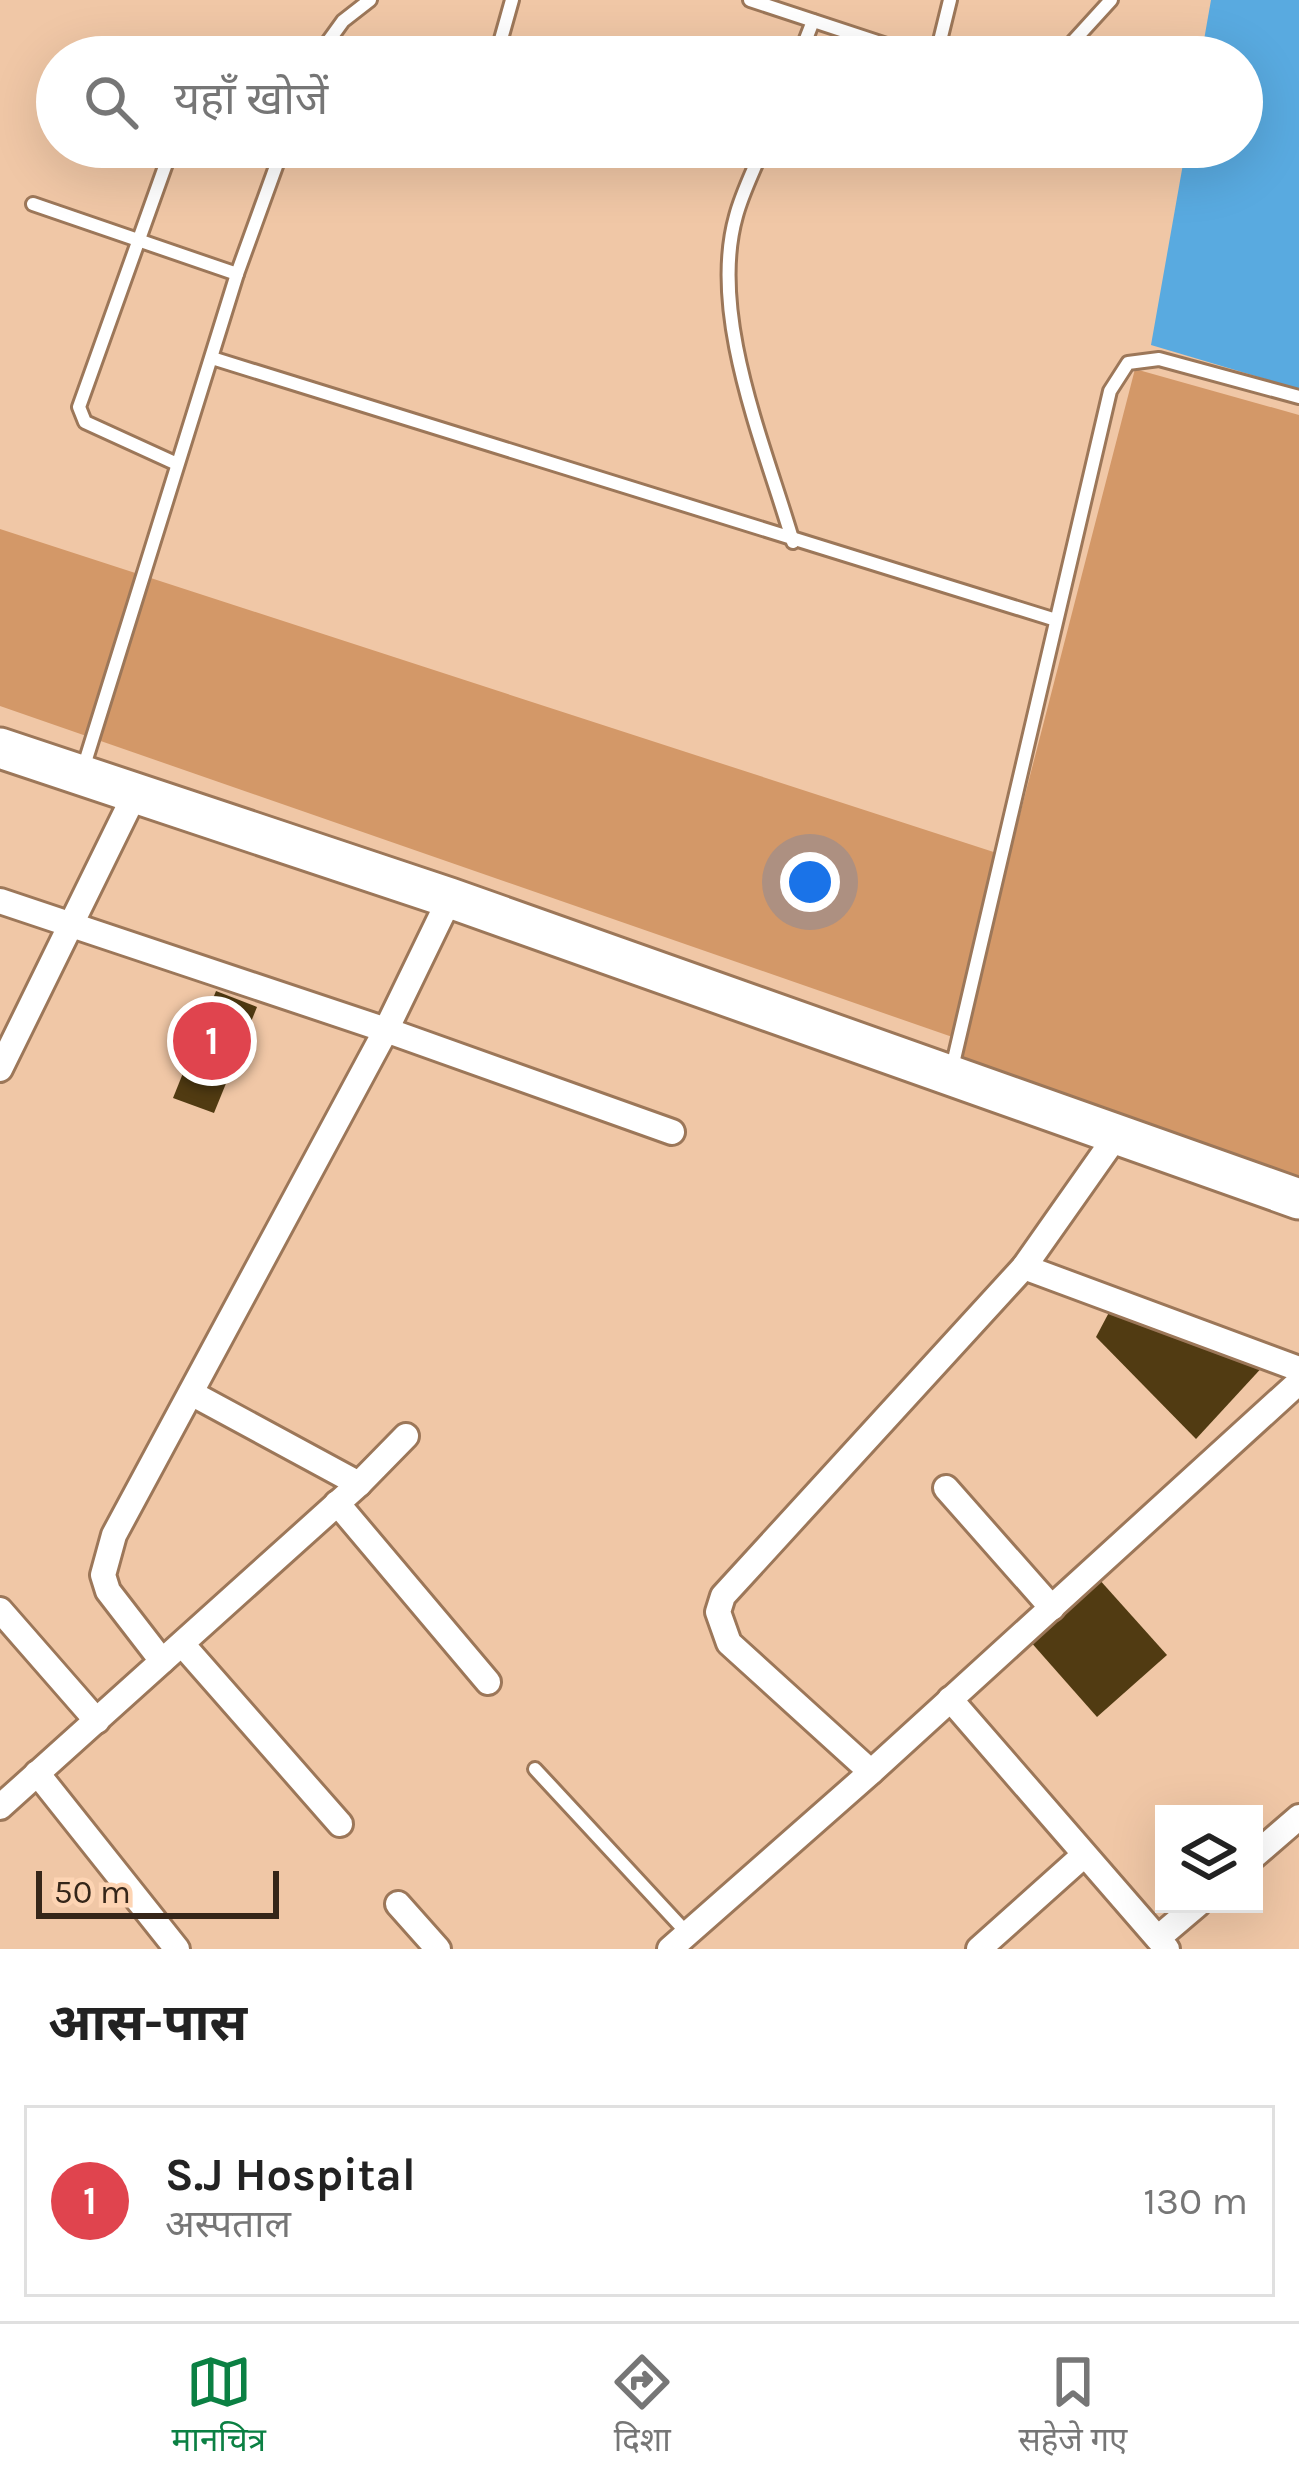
<!DOCTYPE html>
<html lang="hi">
<meta charset="utf-8">
<style>
body{margin:0;font-family:Karla,"Noto Sans Devanagari",sans-serif;background:#f6f6f6;color:#222}
.controls{position:absolute;right:36px;bottom:36px;display:grid;overflow:hidden;border-radius:0px;box-shadow:0 12px 48px #0002}
.controls button{width:108px;height:108px;display:grid;place-items:center;padding:0;border:0;border-bottom:3px solid #e0e0e0;background:#fff;color:#222;font:60px sans-serif}
.scale{position:absolute;left:36px;bottom:30px;width:243px;box-sizing:border-box;padding-left:12px;border:6px solid #352619;border-top:0;font-size:33px;line-height:42px;white-space:nowrap;color:#352619;-webkit-text-stroke:9px #fdd4b3;paint-order:stroke}
.you{position:absolute;left:810px;top:882px;width:42px;height:42px;margin:-30px;border:9px solid #fff;border-radius:50%;background:#1a73e8;box-shadow:0 0 0 18px #1a73e833}
.badge{display:grid;place-items:center;width:78px;height:78px;border-radius:50%;background:#0b8043;color:#fff;font-size:39px;font-weight:700}
.pin{position:absolute;translate:-50% -50%;border:6px solid #fff;box-shadow:0 3px 12px #0006}
.list{margin:0;padding:0;list-style:none}
h2{display:flex;justify-content:space-between;align-items:center;height:156px;margin:0;padding:0 48px;font-size:51px}
h2 small{font-size:39px;font-weight:400;color:#767676}
.list li{display:grid;grid-template-columns:78px 1fr auto;gap:36px;align-items:center;box-sizing:border-box;height:192px;margin:0 24px 24px;padding:0 24px;border:3px solid #e0e0e0;border-radius:0px}
.list b{display:block;font-size:45px;white-space:nowrap}
.list p{margin:0;font-size:39px;white-space:nowrap;color:#767676}
.list em{font-size:39px;font-style:normal;color:#767676}
.icon{flex:none;width:66px;height:66px;fill:none;stroke:currentColor;stroke-width:2;stroke-linecap:round;stroke-linejoin:round}
.map{position:relative;flex:none;width:1299px;height:1949px;overflow:hidden}
.search{position:absolute;background:#fff;box-shadow:0 12px 48px #0002;left:36px;right:36px;top:36px;height:132px;display:flex;align-items:center;gap:30px;box-sizing:border-box;padding:0 42px;border-radius:66px;color:#767676;font-size:45px}
.sheet{height:372px;background:#fff}
nav{display:flex;justify-content:space-around;align-items:center;box-sizing:border-box;height:168px;border-top:3px solid #e0e0e0;background:#fff;font-size:33px;color:#767676}
nav a{display:grid;justify-items:center;gap:6px}
nav .on{color:#0b8043}
.map>svg:first-child{display:block}
.green{fill:#d39868}
.water{fill:#59aae0}
.building{fill:#513b12}
.lines{fill:none;stroke-linecap:round;stroke-linejoin:round}
.lane-casing{stroke:#9c7759;stroke-width:18}
.street-casing{stroke:#9c7759;stroke-width:30}
.primary-casing{stroke:#9c7759;stroke-width:45}
.lane{stroke:#fff;stroke-width:12}
.street{stroke:#fff;stroke-width:24}
.primary{stroke:#fff;stroke-width:39}
</style>
<div class="map">
<svg width="1299" height="1949" viewBox="0 0 1299 1949">
<rect width="100%" height="100%" fill="#f0c7a6"/>
<path class="green" d="M1135,369l164,46v770l-344,-119 6,-26 -961,-334v-177l1009,328z"/>
<path class="water" d="M1211,0h88v389l-148,-44 35,-198h56v-90h-41z"/>
<g class="building">
<path d="M216,991l41,16 -43,106 -41,-15z"/>
<path d="M1115,1301l152,61 -71,77 -100,-102z"/>
<path d="M1098,1578l69,77 -70,62 -68,-77z"/>
</g>
<g class="lines">
<g class="lane-casing">
<g id="lane">
<path d="M750,0l173,57"/>
<path d="M317,57l26,-36 27,-21"/>
<path d="M496,57l16,-57"/>
<path d="M799,57l14,-36"/>
<path d="M936,57l14,-57"/>
<path d="M1059,57l52,-57"/>
<path d="M172,147l-93,260 6,15 92,42"/>
<path d="M763,147c-9,23 -21,46 -27,69 -28,99 29,230 57,326"/>
<path d="M33,204l204,70"/>
<path d="M212,358l844,262"/>
<path d="M83,769l154,-495 46,-127"/>
<path d="M952,1068l158,-677 18,-28 31,-4 140,38"/>
<path d="M535,1769l152,164"/>
</g>
</g>
<g class="street-casing">
<g id="street">
<path d="M0,901l386,129 286,102"/>
<path d="M0,1069l135,-275"/>
<path d="M1024,1267l275,102"/>
<path d="M191,1393l168,91"/>
<path d="M946,1488l106,120"/>
<path d="M337,1503l151,179"/>
<path d="M0,1610l97,111"/>
<path d="M182,1644l158,180"/>
<path d="M162,1661l-54,-70 -5,-16 11,-40 272,-505 64,-132"/>
<path d="M950,1699l217,250"/>
<path d="M871,1772l-142,-129 -11,-31 5,-16 301,-329 95,-135"/>
<path d="M37,1773l140,176"/>
<path d="M0,1807l359,-323 47,-48"/>
<path d="M1254,1856l45,-39"/>
<path d="M398,1904l40,45"/>
<path d="M1158,1938l40,-34"/>
<path d="M670,1949l201,-177 428,-390"/>
<path d="M979,1949l105,-94"/>
</g>
</g>
<g class="primary-casing">
<path id="primary" d="M0,748l450,150 849,301"/>
</g>
<use href="#lane" class="lane"/>
<use href="#street" class="street"/>
<use href="#primary" class="primary"/>
</g>
</svg>
<div class="controls">
<button><svg class="icon" aria-label="layers" viewBox="0 0 24 24"><path d="M12 4l9 5-9 5-9-5zM3 14l9 5 9-5"/></svg></button>
</div>
<div class="scale">50 m</div>
<div class="you"></div>
<div class="pin badge" style="left:212px;top:1041px;background:#e0444e">1</div>
<div class="search"><svg class="icon" aria-label="search" viewBox="0 0 24 24"><circle cx="10" cy="10" r="6"/><path d="M15 15l6 6"/></svg>यहाँ खोजें</div>
</div>
<section class="sheet">
<h2>आस-पास<small></small></h2>
<ul class="list">
<li><span class="badge" style="background:#e0444e">1</span><div><b>S.J Hospital</b><p>अस्पताल</p></div><em>130 m</em></li>
</ul>
</section>
<nav>
<a class="on"><svg class="icon" aria-label="map" viewBox="0 0 24 24"><path d="M3 6l6-2 6 2 6-2v14l-6 2-6-2-6 2zM9 4v14M15 6v14"/></svg>मानचित्र</a>
<a><svg class="icon" aria-label="directions" viewBox="0 0 24 24"><path d="M12 3l9 9-9 9-9-9zM9 14v-3h6M13 9l2 2-2 2"/></svg>दिशा</a>
<a><svg class="icon" aria-label="saved" viewBox="0 0 24 24"><path d="M7 4h10v16l-5-4-5 4z"/></svg>सहेजे गए</a>
</nav>
